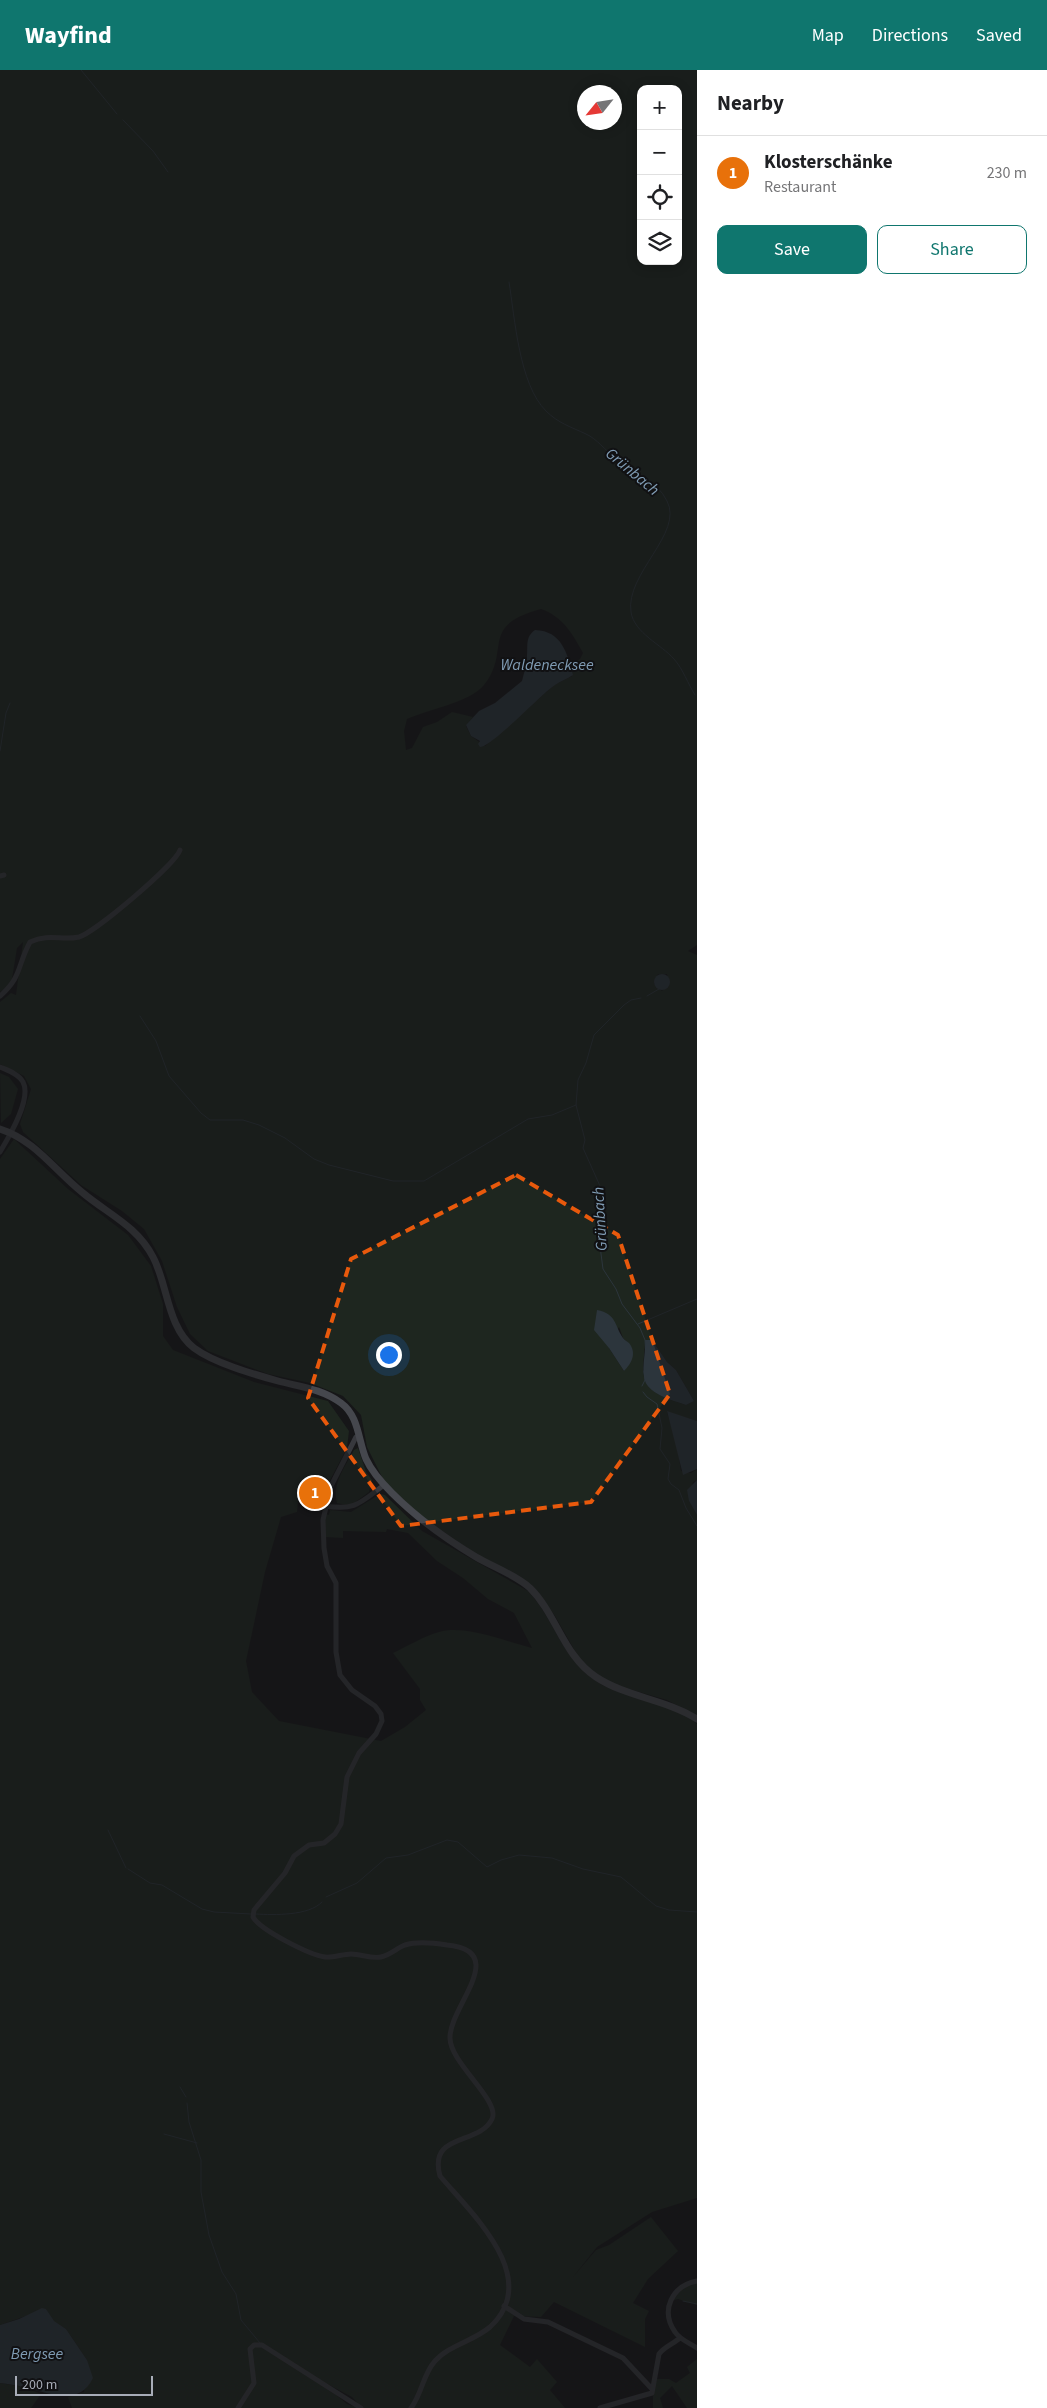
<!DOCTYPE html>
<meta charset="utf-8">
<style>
body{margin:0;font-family:"Source Sans 3",sans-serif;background:#f6f6f6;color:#202124}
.controls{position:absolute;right:15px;top:15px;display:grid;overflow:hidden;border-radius:10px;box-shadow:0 2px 12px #0003}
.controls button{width:45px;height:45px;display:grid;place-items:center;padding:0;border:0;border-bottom:1px solid #e0e0e0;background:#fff;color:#202124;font:25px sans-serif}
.compass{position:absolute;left:577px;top:15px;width:45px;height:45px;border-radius:50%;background:#fff;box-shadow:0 2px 12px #0003;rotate:240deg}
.scale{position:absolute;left:15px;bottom:12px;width:138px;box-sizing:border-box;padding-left:5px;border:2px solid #a8adb8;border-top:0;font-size:14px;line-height:18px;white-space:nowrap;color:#a8adb8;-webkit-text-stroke:4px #111113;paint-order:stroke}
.you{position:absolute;left:388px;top:1284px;width:18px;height:18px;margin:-12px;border:4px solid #fff;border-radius:50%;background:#1a73e8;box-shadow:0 0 0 8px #1a73e833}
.badge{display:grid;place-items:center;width:32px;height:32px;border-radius:50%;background:#0f766e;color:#fff;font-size:16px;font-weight:700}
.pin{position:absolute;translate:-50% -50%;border:2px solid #fff;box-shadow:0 1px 5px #0006}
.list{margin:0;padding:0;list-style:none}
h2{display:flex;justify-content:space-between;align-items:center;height:65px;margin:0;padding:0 20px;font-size:21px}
h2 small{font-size:16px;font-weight:400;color:#757577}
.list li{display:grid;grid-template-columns:32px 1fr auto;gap:15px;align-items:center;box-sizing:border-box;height:75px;padding:0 20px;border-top:1px solid #e0e0e0}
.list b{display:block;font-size:19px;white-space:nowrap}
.list p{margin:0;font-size:16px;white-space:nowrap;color:#757577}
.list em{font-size:16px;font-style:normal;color:#757577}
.actions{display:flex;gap:10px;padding:15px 20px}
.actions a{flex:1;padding:11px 0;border:1px solid #0f766e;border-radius:10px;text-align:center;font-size:18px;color:#0f766e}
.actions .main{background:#0f766e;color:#fff}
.icon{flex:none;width:28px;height:28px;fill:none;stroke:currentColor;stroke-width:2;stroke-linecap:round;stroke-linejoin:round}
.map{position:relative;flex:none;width:697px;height:2338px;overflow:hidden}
header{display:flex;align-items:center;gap:30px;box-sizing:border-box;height:70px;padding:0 25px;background:#0f766e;color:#fff}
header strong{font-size:24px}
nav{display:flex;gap:28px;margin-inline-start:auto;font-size:18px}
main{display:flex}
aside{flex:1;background:#fff}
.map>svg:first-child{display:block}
.green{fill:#1e261f;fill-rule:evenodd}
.water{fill:#2c353c}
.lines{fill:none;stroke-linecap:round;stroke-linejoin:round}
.stream{stroke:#2c353c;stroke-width:1}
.street{stroke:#37383d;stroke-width:5}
.secondary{stroke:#45474d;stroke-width:7}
.marked{fill:none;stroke:#e8590c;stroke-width:4;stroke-dasharray:10 6;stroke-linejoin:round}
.labels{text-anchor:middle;stroke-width:4;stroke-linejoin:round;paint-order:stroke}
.water-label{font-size:16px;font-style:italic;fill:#7f9bb3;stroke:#111113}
</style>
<header>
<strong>Wayfind</strong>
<nav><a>Map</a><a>Directions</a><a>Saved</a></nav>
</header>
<main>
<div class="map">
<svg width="697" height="2338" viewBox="0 0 697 2338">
<rect width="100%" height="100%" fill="#161618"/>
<g class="green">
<path d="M0,0h697v875l-9,6 9,4v466l-30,-9 10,32 4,27 10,2 6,-4v11l-4,2 -4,19 8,14v201l-30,-16 -52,-15 -20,-12 -16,-15 -24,-42 -23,-31 -55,-30 -56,-39 -37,-35 -17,-34 -6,-32 -18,-19 -33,-13 -42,-9 -60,-23 -18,-17 -13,-27 -15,-46 -18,-32 -22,-18 -41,-26 -58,-53 -3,-8 11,-35 -7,-13 -24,-12v-62l11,-9 5,2 7,-53 -6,6 -6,37 -11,7zM641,19h37v172h-37zM584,22h30v30h-30zM541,539c22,8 31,24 42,44l-3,6 -10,6 2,11 -18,9 -69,61 -14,-10 -5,-10 7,-9 -21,-5 -15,10 -14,5 -11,21 -6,2 -2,-19 3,-12c22,-10 62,-16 77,-34 28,-35 -6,-59 57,-76zM658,904h9l2,10 -7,7 -8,-7zM619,1257l4,11 6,6 -5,27 -15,-23zM652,1270l15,22 9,8 18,31 -8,4c-14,-5 -39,-11 -42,-28 -2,-11 1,-25 1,-36z"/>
<path d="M0,1003l9,4 9,12 -7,25 -10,9z"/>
<path d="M14,1069l54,50 60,46 23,31 12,38v32l10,14 81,32 74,19 21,30 -2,17 -18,34 -17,-3 -13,13 -2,20 -16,5 -16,55 -19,89 6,31 27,29 102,20 24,-14 21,-17 -6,-10v-11l-27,-36c15,-7 31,-17 46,-21 26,-8 68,10 93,16l-18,-35 -26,-14 -25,-21 -26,-17 -29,-28 -21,-4 -1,3 -43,-1v7l-18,-1v-23l4,1 1,-5 21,2 29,-18 5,1 37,36 106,60c28,30 33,68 71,92 29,18 74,15 98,41v474l-45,14 -55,35 -24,30 23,-27 13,-5 42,-28 27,34 -30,28 -15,24 16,8 -4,8v28l-91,-45 -13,15 -27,-1 -14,29 30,22 7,-8 20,23 -7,8 15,18h-203l-10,-11 -36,-19 31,26 12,4h-287l-4,-11 16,-5 3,-32 -21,-31 -13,-8 -7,-12 -46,16v-1166z"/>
<path d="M358,1378l8,24 6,8 -3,12 -19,14 -13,-3c-5,-20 8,-36 17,-53z"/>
<path d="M697,2211v24l-19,-6 -4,1 2,-10z"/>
<path d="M697,2289v49h-10l-15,-22 -12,12 3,10h-10v-15l4,-14h12l7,4 14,-10 -3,-6z"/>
<path d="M0,2313l24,4 17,7 -10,14h-31z"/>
</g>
<g class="water">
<path d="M535,560c27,1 32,23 38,45 -6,4 -12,6 -18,10 -14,9 -64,63 -75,62l-2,-3 2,-3 -9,-5 -5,-11 13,-14 16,-8 27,-22c2,-8 5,-17 5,-25 1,-10 -2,-19 8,-26z"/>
<circle cx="662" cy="912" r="8"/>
<path d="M597,1240c20,4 17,15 26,28 1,2 4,3 6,5 8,10 3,20 -5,28l-15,-23 -15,-18z"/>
<path d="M645,1270h7l15,22 9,8 18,31 -8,4c-14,-5 -40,-11 -42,-28 -2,-12 2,-25 1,-37z"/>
<path d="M667,1341l30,10v48l-14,6z"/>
<path d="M697,1410v35l-8,-14 -2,-11z"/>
<path d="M42,2238l4,1 8,12 12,8 21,31 6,18c-14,30 -46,14 -69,9 -8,-2 -16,-3 -24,-4v-58l19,-6z"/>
</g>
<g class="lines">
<g class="stream">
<path d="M81,0l36,44"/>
<path d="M123,50l30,31 15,21"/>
<path d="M509,212c6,37 10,102 37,129 12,12 25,16 40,23 11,5 19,16 29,24 17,13 42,22 52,43 17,32 -42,73 -36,111 3,21 31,33 43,47 9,10 14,25 21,36"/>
<path d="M0,681l6,-38 4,-10"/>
<path d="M647,926l12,-7"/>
<path d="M641,928l-10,2 -7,5 -30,30 -8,28 -8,17 -2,25 9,35 -2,8 17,38 1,21 -4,5v11l6,46 13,20 6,15 18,24 5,12 1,20"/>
<path d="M140,946l16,25 13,35 32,37 9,7h33l16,5 26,13 29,21 15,6 64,16h31l104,-62 24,-4 24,-10"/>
<path d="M638,1254l59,-25"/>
<path d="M642,1316l3,-6 -1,-9"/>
<path d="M643,1322l4,5 10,7 5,24 -2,21 10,15 -2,15 3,5 8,6 7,18 11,18"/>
<path d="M108,1760l18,38"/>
<path d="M128,1799l22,14 12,2 40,24 12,3 37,2"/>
<path d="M326,1827l31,-14 29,-25 22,-3 39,-15 11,2 29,25 14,-7 18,-5 33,3 31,11 38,8 35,29 13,4 28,2"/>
<path d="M256,1844c18,1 53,2 66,-12"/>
<path d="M180,2017l6,10"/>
<path d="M187,2033l2,19 12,38v32l8,43 13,37 14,22 5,26 19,23"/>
<path d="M164,2064l33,9"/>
<path d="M683,2231l14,3"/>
</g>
<g class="street">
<path d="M0,806l4,-1"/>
<path d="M0,926c22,-19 17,-30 30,-54 20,-9 31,-1 49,-5 15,-4 96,-72 101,-87"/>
<path d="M0,997c7,3 19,7 23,15 9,17 -14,55 -23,70"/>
<path d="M359,1365l-3,2 -25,49 -8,34 1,28 3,18 9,17v69l4,23 12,15 23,16 6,8 1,7 -6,13 -17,19 -12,24 -6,47 -6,10 -11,9 -15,2 -15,11 -9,17 -31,37 -1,7c7,13 57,38 72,40 8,1 18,-3 26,-3 10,0 20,5 30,3 9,-2 16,-9 24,-12 13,-4 29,-2 42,0 64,6 2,62 3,93 0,25 51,63 42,81 -13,27 -64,13 -52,57 31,37 103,102 50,151 -16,14 -41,18 -55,34 -12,13 -13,33 -24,47"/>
<path d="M325,1436c30,5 35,-3 59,-21"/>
<path d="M697,2211c-25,5 -37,29 -22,51 5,8 15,11 22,16"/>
<path d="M504,2236l20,13 24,3 75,36 29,31"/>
<path d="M238,2338l16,-25 -4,-34 4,-4h8l99,63"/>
<path d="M600,2338l52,-15 7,-39c5,-7 14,-10 21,-16"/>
</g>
<path class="secondary" d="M0,1059c35,11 55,42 83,64 25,21 54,33 70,64 15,28 14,70 41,91 20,15 59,26 84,33 23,6 44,8 63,22 18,13 17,37 25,56 6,13 16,24 26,34 25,25 54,46 84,64 17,10 40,18 54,31 27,27 33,67 66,89 30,20 69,22 101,42"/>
</g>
<path d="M0 0H697V2338H0ZM516,1105l102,60 52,159 -79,108 -190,24 -93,-128 43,-139z" fill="#161618" fill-opacity=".55" fill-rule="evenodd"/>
<path class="marked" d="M516,1105l102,60 52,159 -79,108 -190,24 -93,-128 43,-139z"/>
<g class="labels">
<g class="water-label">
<text transform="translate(633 401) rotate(40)" y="6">Grünbach</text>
<text x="547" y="600">Waldenecksee</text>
<text transform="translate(599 1149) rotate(-93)" y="6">Grünbach</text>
<text x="37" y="2289">Bergsee</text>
</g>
</g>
</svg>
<div class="controls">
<button>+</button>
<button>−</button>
<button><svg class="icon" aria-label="locate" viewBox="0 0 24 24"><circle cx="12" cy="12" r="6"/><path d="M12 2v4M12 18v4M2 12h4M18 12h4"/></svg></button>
<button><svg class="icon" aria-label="layers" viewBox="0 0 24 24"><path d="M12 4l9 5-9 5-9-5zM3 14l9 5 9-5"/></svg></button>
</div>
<svg class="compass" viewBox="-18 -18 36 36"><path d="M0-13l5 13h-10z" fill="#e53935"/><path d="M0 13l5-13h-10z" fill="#757577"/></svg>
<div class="scale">200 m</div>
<div class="you"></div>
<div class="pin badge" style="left:315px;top:1423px;background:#e8710a">1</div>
</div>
<aside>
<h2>Nearby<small></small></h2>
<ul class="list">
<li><span class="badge" style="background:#e8710a">1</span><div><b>Klosterschänke</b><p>Restaurant</p></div><em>230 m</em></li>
</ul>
<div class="actions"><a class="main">Save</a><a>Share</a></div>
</aside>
</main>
